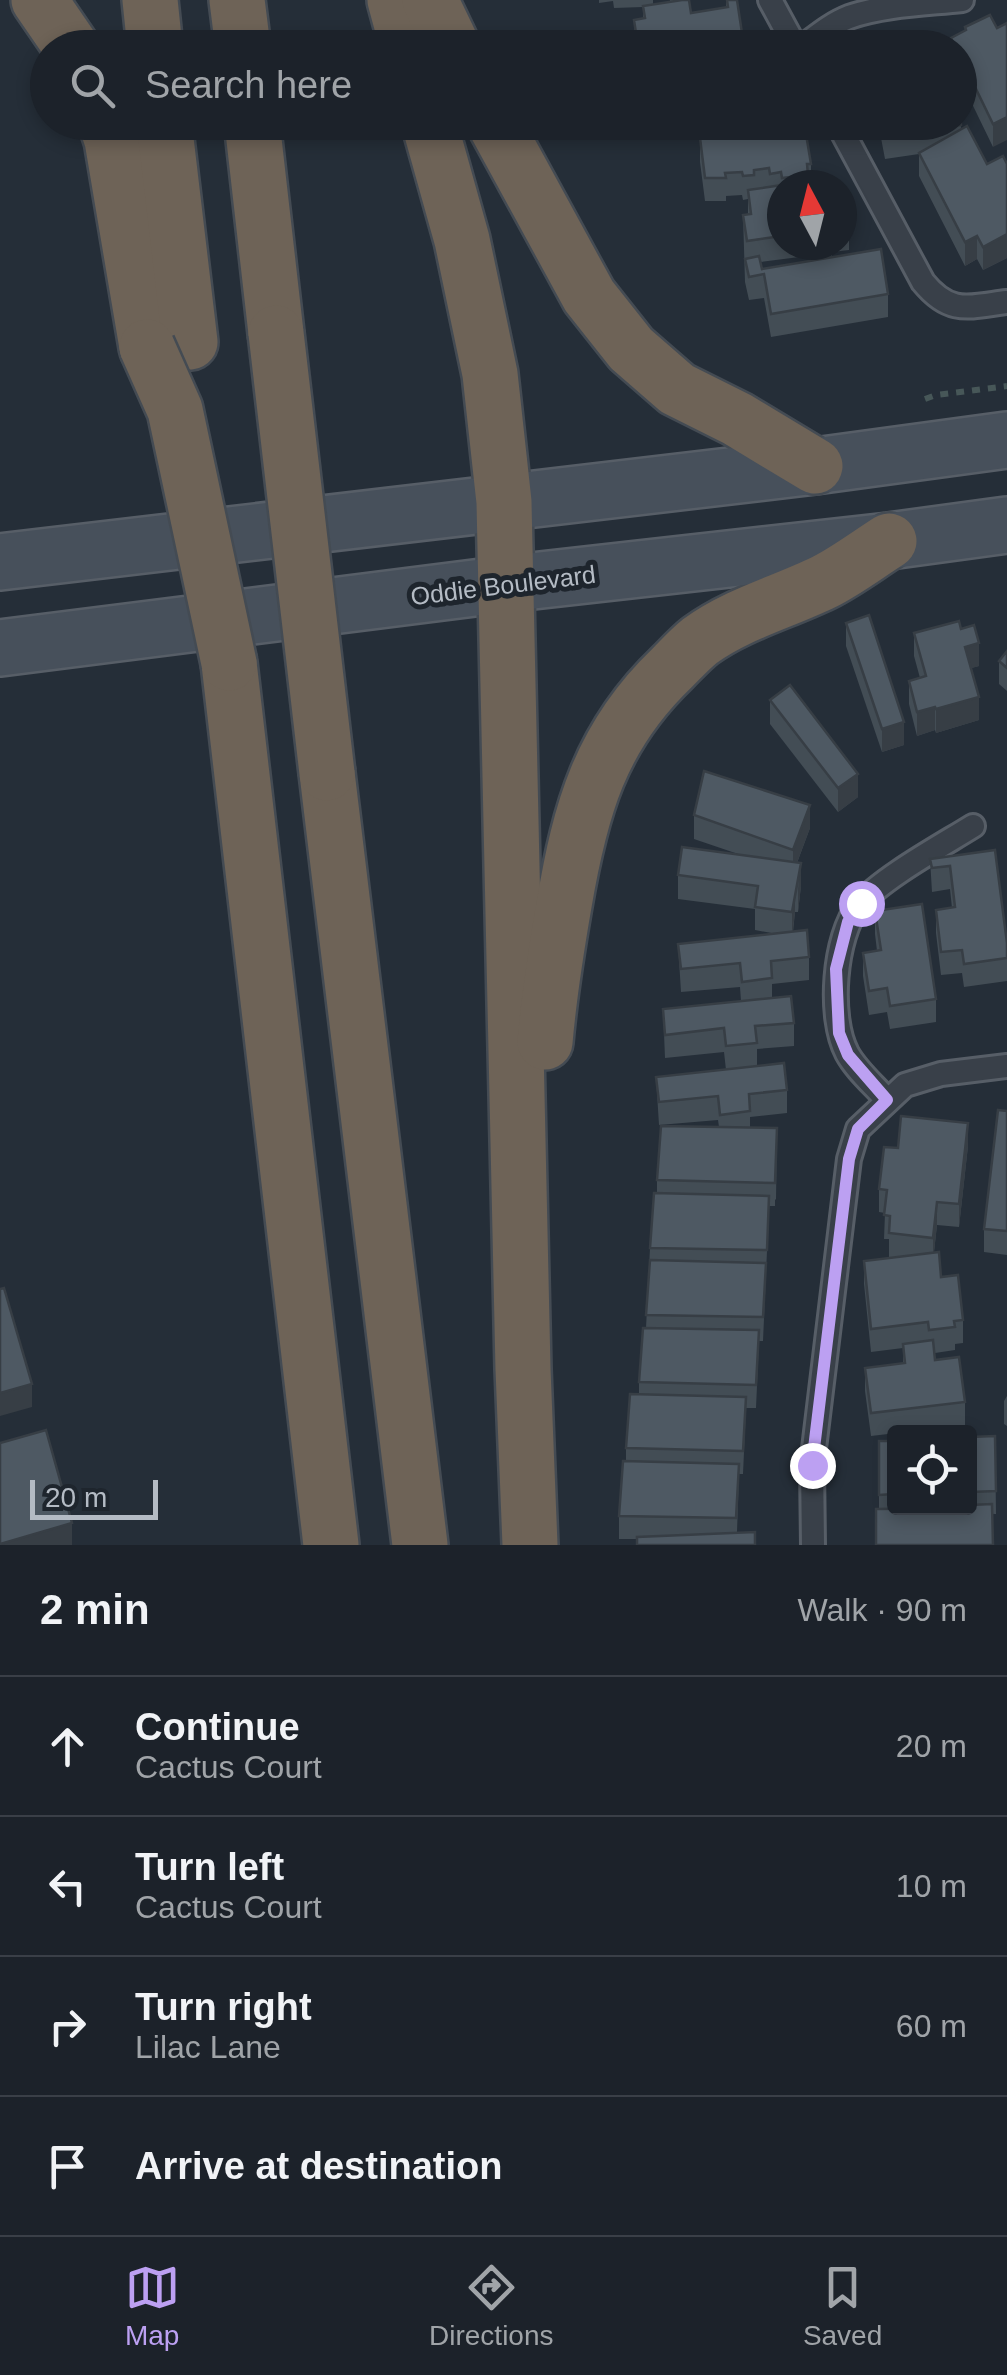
<!DOCTYPE html>
<meta charset="utf-8">
<style>
body{margin:0;font-family:Helvetica,sans-serif;background:#252a32;color:#f1f3f6}
.controls{position:absolute;right:30px;bottom:30px;display:grid;overflow:hidden;border-radius:10px;box-shadow:0 5px 15px #0003}
.controls button{width:90px;height:90px;display:grid;place-items:center;padding:0;border:0;border-bottom:2px solid #3a3f47;background:#1c222a;color:#f1f3f6;font:50px sans-serif}
.compass{position:absolute;left:767px;top:170px;width:90px;height:90px;border-radius:50%;background:#1c222a;box-shadow:0 5px 15px #0003;rotate:353deg}
.scale{position:absolute;left:30px;bottom:25px;width:128px;box-sizing:border-box;padding-left:10px;border:5px solid #b4bbc4;border-top:0;font-size:28px;line-height:35px;white-space:nowrap;color:#b4bbc4;-webkit-text-stroke:8px #1e252d;paint-order:stroke}
.stop{position:absolute;width:30px;height:30px;margin:-22px;border:8px solid #bca0f2;border-radius:50%;background:#fff}
.stop.end{background:#bca0f2;border-color:#fff;box-shadow:0 2px 10px #0008}
.list{margin:0;padding:0;list-style:none}
h2{display:flex;justify-content:space-between;align-items:center;height:130px;margin:0;padding:0 40px;font-size:42px}
h2 small{font-size:32px;font-weight:400;color:#a0a4a8}
.list li{display:grid;grid-template-columns:65px 1fr auto;gap:30px;align-items:center;box-sizing:border-box;height:140px;padding:0 40px;border-top:2px solid #3a3f47}
.list b{display:block;font-size:38px;white-space:nowrap}
.list p{margin:0;font-size:32px;white-space:nowrap;color:#a0a4a8}
.list em{font-size:32px;font-style:normal;color:#a0a4a8}
.icon{flex:none;width:55px;height:55px;fill:none;stroke:currentColor;stroke-width:2;stroke-linecap:round;stroke-linejoin:round}
.map{position:relative;flex:none;width:1007px;height:1545px;overflow:hidden}
.search{position:absolute;background:#1c222a;box-shadow:0 5px 15px #0003;left:30px;right:30px;top:30px;height:110px;display:flex;align-items:center;gap:25px;box-sizing:border-box;padding:0 35px;border-radius:55px;color:#a0a4a8;font-size:38px}
.sheet{height:690px;background:#1c222a}
nav{display:flex;justify-content:space-around;align-items:center;box-sizing:border-box;height:140px;border-top:2px solid #3a3f47;background:#1c222a;font-size:28px;color:#a0a4a8}
nav a{display:grid;justify-items:center;gap:5px}
nav .on{color:#bca0f2}
.map>svg:first-child{display:block}
.lines{fill:none;stroke-linecap:round;stroke-linejoin:round}
.service-casing{stroke:#575e67;stroke-width:28}
.secondary-casing{stroke:#575e67;stroke-width:60}
.motorway-casing{stroke:#444b53;stroke-width:60}
.path{stroke:#475758;stroke-width:6;stroke-dasharray:8 8;stroke-linecap:butt}
.service{stroke:#394049;stroke-width:22}
.secondary{stroke:#47505b;stroke-width:55}
.motorway{stroke:#6e6357;stroke-width:55}
.motorway-bridge-casing{stroke:#444b53;stroke-width:60;stroke-linecap:butt}
.motorway-bridge{stroke:#6e6357;stroke-width:55}
.wall{fill:#434d55;fill-rule:evenodd}
.shaded-wall{fill:#373e45}
.building{fill:#4e5963;stroke:#373e45;stroke-width:2.5}
.route{stroke:#bca0f2;stroke-width:12}
.labels{text-anchor:middle;stroke-width:10;stroke-linejoin:round;paint-order:stroke}
.street-label{font-size:25px;fill:#b4bbc4;stroke:#1e252d}
</style>
<div class="map">
<svg width="1007" height="1545" viewBox="0 0 1007 1545">
<rect width="100%" height="100%" fill="#252e38"/>
<g class="lines">
<g class="service-casing">
<g id="service">
<path d="M770,0l26,48"/>
<path d="M801,48c15,-11 30,-24 48,-31 35,-12 76,-13 113,-17"/>
<path d="M837,122l86,160c27,33 45,25 84,20"/>
<path d="M887,1100c-13,-15 -31,-30 -40,-47 -19,-36 -13,-116 12,-148 23,-27 82,-59 114,-79"/>
<path d="M813,1545l-1,-80 37,-306 9,-30 47,-44 36,-11 66,-8"/>
</g>
</g>
<g class="secondary-casing">
<g id="secondary">
<path d="M0,562l815,-96 192,-26"/>
<path d="M0,648l506,-64 383,-43 118,-16"/>
</g>
</g>
<g class="motorway-casing">
<g id="motorway">
<path d="M39,0l33,48"/>
<path d="M150,0l5,48"/>
<path d="M237,0l6,48"/>
<path d="M395,0l13,48"/>
<path d="M430,0l23,48"/>
<path d="M106,122l6,18 35,207"/>
<path d="M164,122l26,220"/>
<path d="M252,122l24,211"/>
<path d="M429,122l33,118 28,134 14,128 19,867 7,176"/>
<path d="M494,122l95,174 42,53 46,40 60,30 78,47"/>
<path d="M229,663l102,882"/>
<path d="M327,773l93,772"/>
<path d="M545,1042c4,-46 11,-91 19,-137 16,-95 36,-168 108,-237 9,-9 18,-19 28,-27 37,-27 83,-39 124,-59 22,-11 43,-27 65,-41"/>
</g>
</g>
<path class="path" d="M925,399l11,-4 71,-9"/>
<use href="#service" class="service"/>
<use href="#secondary" class="secondary"/>
<use href="#motorway" class="motorway"/>
<g class="motorway-bridge-casing">
<g id="motorway-bridge">
<path d="M276,333l51,440"/>
<path d="M147,347l28,63 54,253"/>
</g>
</g>
<use href="#motorway-bridge" class="motorway-bridge"/>
</g>
<g class="wall">
<path d="M599,0h54v4l17,-2v-2h19l2,13 35,-6v-7h11l5,33v15h-107l-1,-28 9,-1v-12l-29,1 -1,-7 -14,2z"/>
<path d="M965,27l32,1 -4,119 -33,-68v-31h-9v-10l14,-7z"/>
<path d="M960,94l1,35 26,35h20v94l-24,12 -6,-11 -12,7 -46,-90v-22l-34,5 -7,-37h82z"/>
<path d="M665,122h139l7,42v18l-29,3v60h60v-44l7,26v23l-17,2v5l56,37v23l-117,20 -7,-39 -15,2 -4,-18 -2,-67 5,-1v-15l-5,1 -1,-5 -16,1v5h-21l-5,-39v-24l11,-1v-6l-44,6zM815,255l1,5 -54,9 -2,-7z"/>
<path d="M846,623l58,122 -22,7 -36,-106z"/>
<path d="M961,629l18,37 -8,2 8,52 -43,13 -1,-3 -18,6 -8,-32v-23l11,-3 -6,-22v-23z"/>
<path d="M1007,651v40l-8,-7v-23z"/>
<path d="M770,700l88,97 -20,15 -68,-88z"/>
<path d="M694,815l116,13 -13,35 4,23 -3,26h-3l-2,20 16,25v23l-37,4v14l22,25v23l-37,3v17l30,24v23l-37,4v11h27l-1,72 -1,-1v7h-6l-6,135h-4l-3,67h-10l-3,66h-4l-2,58 -100,7h-18v-23l7,-55v-13l13,-54v-12l7,-54 4,-80 7,-54v-14l62,-53 -1,-7 -59,5 -3,-48 70,-7 -2,-18 -59,6 -2,-49 78,-8 -1,-14 -59,5 -3,-48 99,-10 -22,-4v-21l-77,-10v-24l63,-20 -47,-16z"/>
<path d="M995,850l12,93v38l-43,6 -2,-14 -21,2 -5,-42v-23l16,-2 -2,-19 -18,3 -2,-33z"/>
<path d="M875,911l61,88v23l-46,7 -3,-17 -18,3 -6,-39v-23l14,-2 -2,-17z"/>
<path d="M1007,1111v144l-23,-3v-23z"/>
<path d="M968,1146l-9,81 -22,-2 -3,27 7,25 22,43v23l-8,1v6l-20,3v7l30,42v23l-94,11 -6,-45v-23l38,-5v-15l-32,4 -7,-68v-23l31,-4h-6v-18h-5l1,-26 -6,-1v-23l19,-41z"/>
<path d="M1007,1396v30l-3,-2v-23z"/>
<path d="M995,1436l1,78 -117,-5v-68h15v67h76v-71z"/>
</g>
<g class="shaded-wall">
<path d="M1007,117v23l-14,7v-23z"/>
<path d="M1007,234v24l-24,12v-23z"/>
<path d="M977,236v23l-12,7v-24z"/>
<path d="M979,643v23l-14,4v-23z"/>
<path d="M979,697v23l-43,13v-24z"/>
<path d="M935,707v23l-18,6v-24z"/>
<path d="M904,722v23l-22,7v-23z"/>
<path d="M858,774v23l-20,15v-24z"/>
<path d="M810,805v23l-17,45v-23z"/>
<path d="M801,863v23l-3,26v-23z"/>
<path d="M795,889v23l-3,24v-24z"/>
<path d="M968,1123v23l-9,81v-23z"/>
<path d="M937,1202v23l-4,36v-23z"/>
<path d="M32,1384v23l-32,9v-23z"/>
<path d="M72,1523v22h-72v-1z"/>
</g>
<g class="building">
<path d="M682,0h7l2,13 37,-6 -1,-7h10l5,33 -22,3 1,6 -12,3 -1,-8 -17,2 1,9h-40v-4l-14,2 -4,-26 11,-2 -2,-12z"/>
<path d="M990,15l7,13 10,-5v94l-14,7 -33,-68v-8h-4l-5,-10 15,-8 -1,-3z"/>
<path d="M960,112l1,13 -76,11 -2,-14h77z"/>
<path d="M720,122h84l7,42h-4l1,11 -26,3 -1,-6 -11,2 -1,-6 -15,2v5l-11,1 -1,-4 -17,1 1,5h-21l-5,-40 12,-1 -1,-13z"/>
<path d="M967,126l20,38 16,-8 4,8v70l-24,13 -6,-11 -12,6 -46,-89z"/>
<path d="M816,181l1,4h-32z"/>
<path d="M782,185v51l-35,5 -4,-26 8,-1 -3,-24z"/>
<path d="M842,201h3l4,26 -7,1z"/>
<path d="M881,249l7,45 -117,20 -7,-40 -15,3 -4,-18 14,-3 3,13z"/>
<path d="M869,615l35,107 -22,7 -36,-106z"/>
<path d="M959,621l2,8 13,-4 5,18 -14,4 14,50 -43,12 -1,-2 -18,5 -8,-31 17,-5 -12,-43z"/>
<path d="M1007,651v17l-8,-7z"/>
<path d="M790,685l68,89 -20,14 -68,-88z"/>
<path d="M704,771l106,34 -17,45 -99,-35z"/>
<path d="M682,847l119,16 -9,49 -37,-5 3,-21 -80,-11z"/>
<path d="M995,850l12,93v15l-43,6 -2,-14 -21,2 -5,-42 19,-3 -5,-41 -18,2 -2,-9z"/>
<path d="M922,904l14,95 -46,7 -3,-18 -18,3 -6,-38 18,-3 -6,-39z"/>
<path d="M807,930l2,27 -38,4 1,17 -30,4 -2,-19 -59,6 -3,-25z"/>
<path d="M791,996l3,27 -39,3 2,17 -31,3 -2,-18 -59,7 -2,-26z"/>
<path d="M784,1063l3,27 -38,4 1,17 -30,4 -2,-19 -59,6 -3,-25z"/>
<path d="M998,1110l9,1v120l-23,-2z"/>
<path d="M901,1116l67,7 -9,81 -22,-2 -4,36 -44,-5 1,-17 -6,-1 3,-25 -8,-1 5,-42 14,1z"/>
<path d="M661,1126l116,2 -2,55 -118,-3z"/>
<path d="M654,1193l115,3 -2,54 -117,-2z"/>
<path d="M939,1252l2,25 17,-2 5,45 -9,1 1,6 -26,3 -1,-8 -57,7 -7,-68z"/>
<path d="M650,1260l116,3 -3,54 -117,-2z"/>
<path d="M4,1288l28,96 -32,9v-104z"/>
<path d="M643,1328l116,2 -3,55 -117,-3z"/>
<path d="M933,1340l2,20 24,-3 6,45 -94,11 -6,-45 40,-5 -2,-19z"/>
<path d="M630,1394l116,3 -3,54 -117,-3z"/>
<path d="M46,1430l26,93 -72,21v-101z"/>
<path d="M995,1436l1,55 -26,1v-55z"/>
<path d="M879,1441h15v53l-15,1z"/>
<path d="M623,1461l116,3 -3,54 -117,-2z"/>
<path d="M992,1504l1,41h-117v-36l94,-1v-3z"/>
<path d="M755,1532v13h-118v-8z"/>
</g>
<g class="lines">
<path class="route" d="M812,1465l37,-306 9,-30 29,-29 -39,-45 -9,-22 -3,-64 12,-47 13,-19"/>
</g>
<g class="labels">
<g class="street-label">
<text transform="translate(503 585) rotate(-7)" y="9">Oddie Boulevard</text>
</g>
</g>
</svg>
<div class="controls">
<button><svg class="icon" aria-label="locate" viewBox="0 0 24 24"><circle cx="12" cy="12" r="6"/><path d="M12 2v4M12 18v4M2 12h4M18 12h4"/></svg></button>
</div>
<svg class="compass" viewBox="-18 -18 36 36"><path d="M0-13l5 13h-10z" fill="#e53935"/><path d="M0 13l5-13h-10z" fill="#a0a4a8"/></svg>
<div class="scale">20 m</div>
<div class="stop" style="left:861px;top:903px"></div>
<div class="stop end" style="left:812px;top:1465px"></div>
<div class="search"><svg class="icon" aria-label="search" viewBox="0 0 24 24"><circle cx="10" cy="10" r="6"/><path d="M15 15l6 6"/></svg>Search here</div>
</div>
<section class="sheet">
<h2>2 min<small>Walk · 90 m</small></h2>
<ul class="list">
<li><svg class="icon" aria-label="ahead" viewBox="0 0 24 24"><path d="M12 20V5M6 11l6-6 6 6"/></svg><div><b>Continue</b><p>Cactus Court</p></div><em>20 m</em></li>
<li><svg class="icon" aria-label="left" viewBox="0 0 24 24"><path d="M17 20v-9H6M10 6l-5 5 5 5"/></svg><div><b>Turn left</b><p>Cactus Court</p></div><em>10 m</em></li>
<li><svg class="icon" aria-label="right" viewBox="0 0 24 24"><path d="M7 20v-9h11M14 6l5 5-5 5"/></svg><div><b>Turn right</b><p>Lilac Lane</p></div><em>60 m</em></li>
<li><svg class="icon" aria-label="arrive" viewBox="0 0 24 24"><path d="M6 21V4h12l-3 4 3 4H6"/></svg><div><b>Arrive at destination</b></div></li>
</ul>
</section>
<nav>
<a class="on"><svg class="icon" aria-label="map" viewBox="0 0 24 24"><path d="M3 6l6-2 6 2 6-2v14l-6 2-6-2-6 2zM9 4v14M15 6v14"/></svg>Map</a>
<a><svg class="icon" aria-label="directions" viewBox="0 0 24 24"><path d="M12 3l9 9-9 9-9-9zM9 14v-3h6M13 9l2 2-2 2"/></svg>Directions</a>
<a><svg class="icon" aria-label="saved" viewBox="0 0 24 24"><path d="M7 4h10v16l-5-4-5 4z"/></svg>Saved</a>
</nav>
